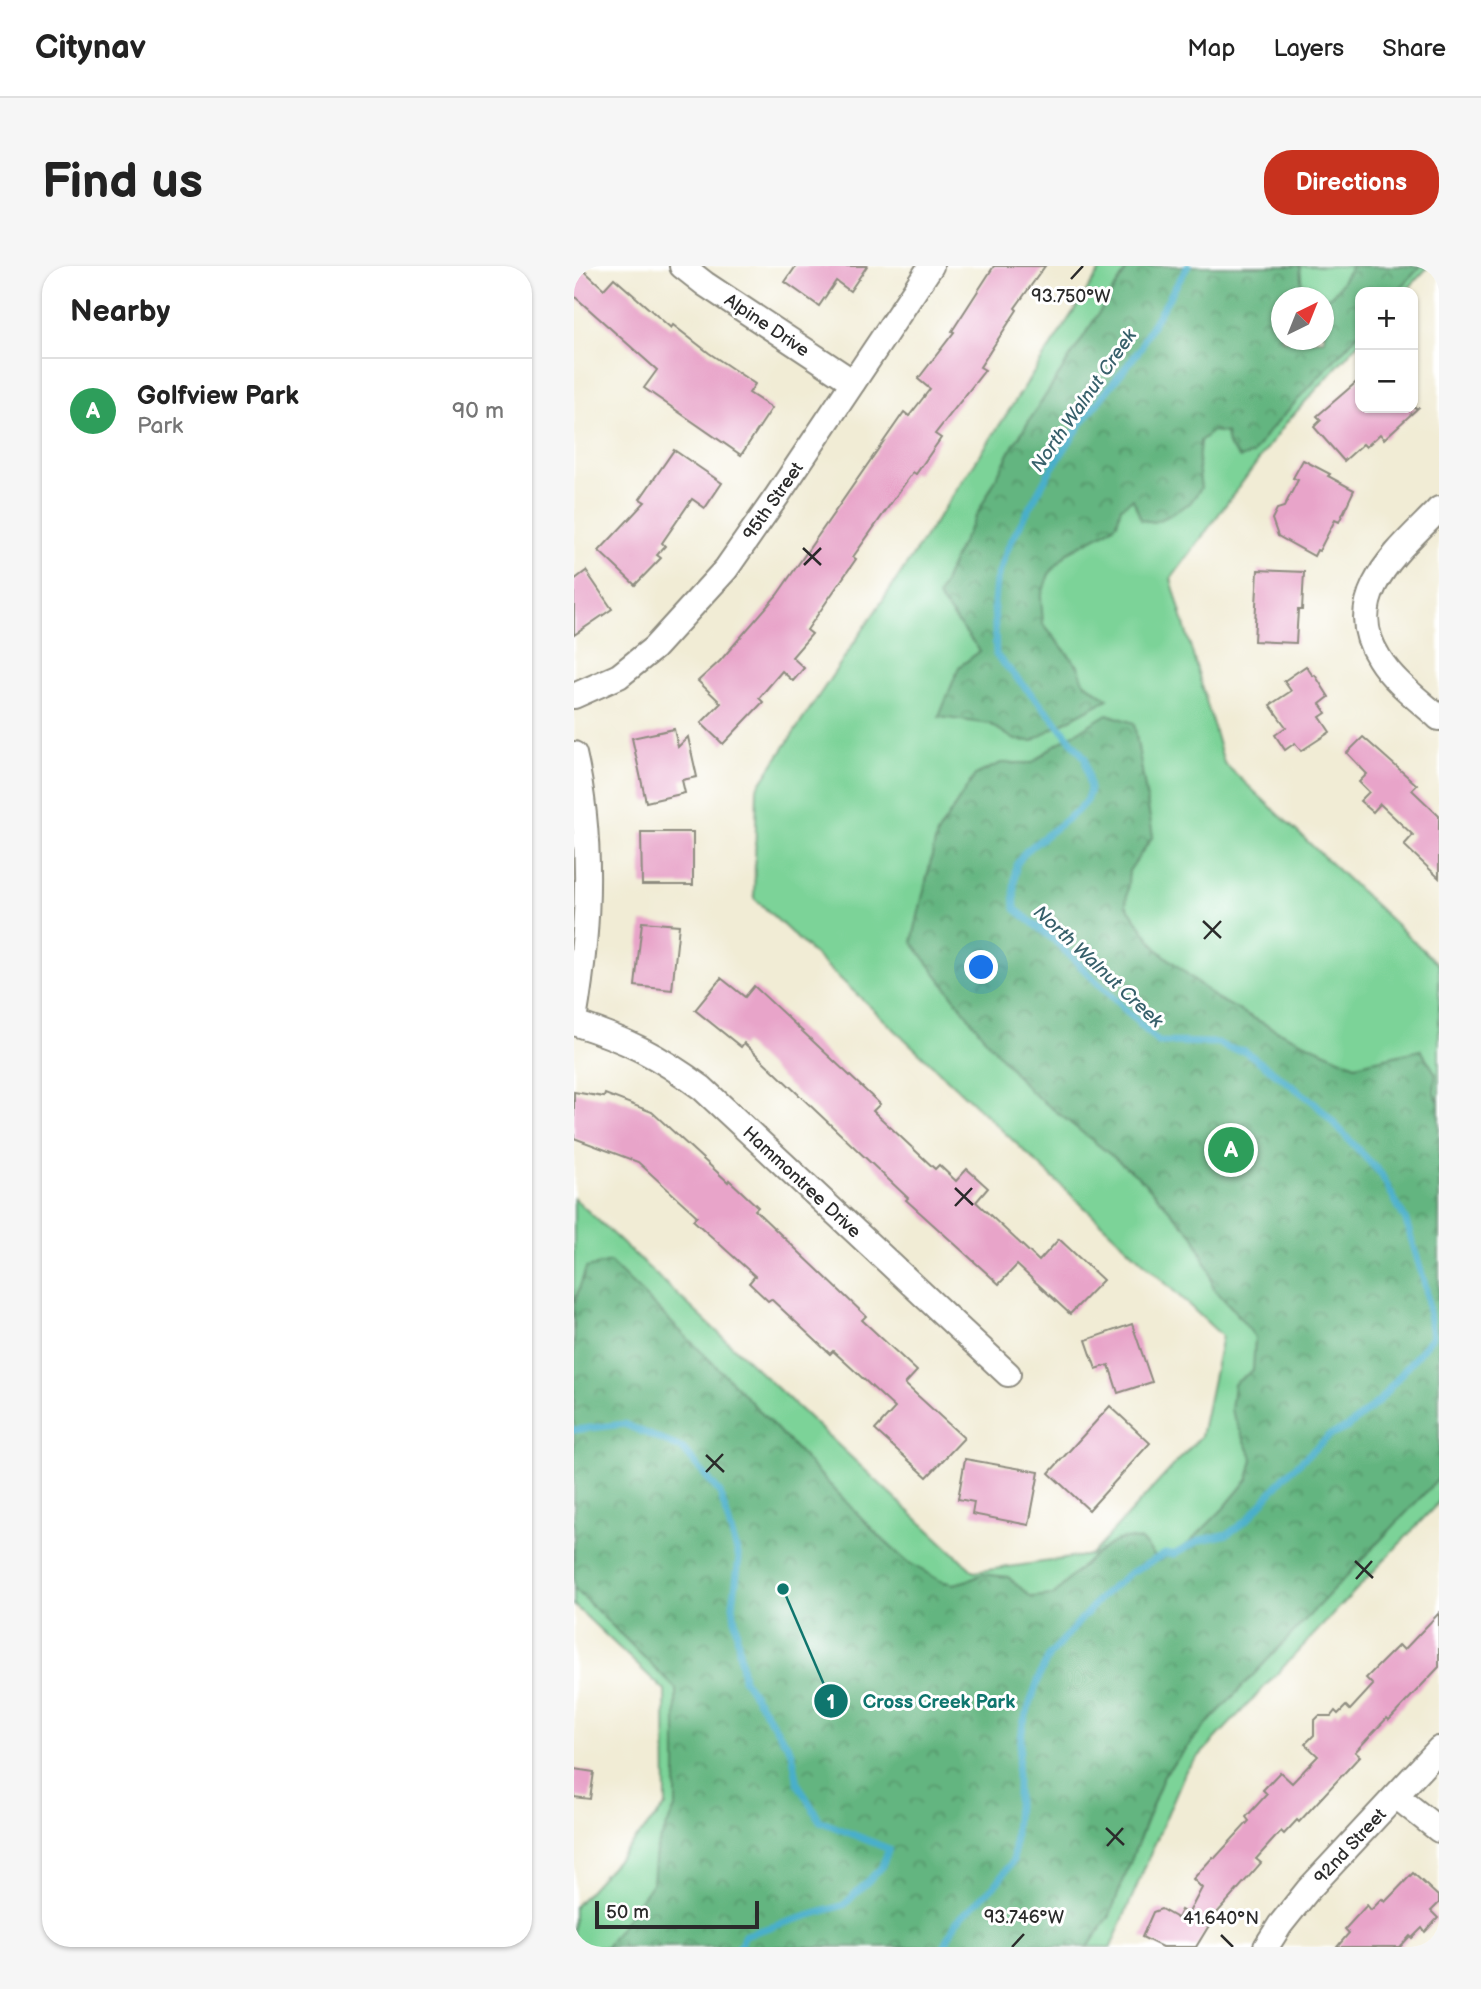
<!DOCTYPE html>
<meta charset="utf-8">
<style>
body{margin:0;font-family:"Balsamiq Sans",sans-serif;background:#f6f6f6;color:#222}
.controls{position:absolute;right:21px;top:21px;display:grid;overflow:hidden;border-radius:14px;box-shadow:0 2px 5px #0004}
.controls button{width:63px;height:63px;display:grid;place-items:center;padding:0;border:0;border-bottom:2px solid #e0e0e0;background:#fff;color:#222;font:35px sans-serif}
.compass{position:absolute;left:697px;top:21px;width:63px;height:63px;border-radius:50%;background:#fff;box-shadow:0 2px 5px #0004;rotate:43deg}
.scale{position:absolute;left:21px;bottom:18px;width:164px;box-sizing:border-box;padding-left:7px;border:4px solid #2b2b2b;border-top:0;font-size:19px;line-height:24px;white-space:nowrap;color:#2b2b2b;-webkit-text-stroke:5px #fff;paint-order:stroke}
.you{position:absolute;left:408px;top:702px;width:24px;height:24px;margin:-18px;border:5px solid #fff;border-radius:50%;background:#1a73e8;box-shadow:0 0 0 10px #1a73e833}
.badge{display:grid;place-items:center;width:46px;height:46px;border-radius:50%;background:#c8321e;color:#fff;font-size:23px;font-weight:700}
.pin{position:absolute;translate:-50% -50%;border:4px solid #fff;box-shadow:0 2px 7px #0006}
.list{margin:0;padding:0;list-style:none}
h2{display:flex;justify-content:space-between;align-items:center;height:91px;margin:0;padding:0 28px;font-size:30px}
h2 small{font-size:23px;font-weight:400;color:#767676}
.list li{display:grid;grid-template-columns:46px 1fr auto;gap:21px;align-items:center;box-sizing:border-box;height:105px;padding:0 28px;border-top:2px solid #e0e0e0}
.list b{display:block;font-size:26px;white-space:nowrap}
.list p{margin:0;font-size:23px;white-space:nowrap;color:#767676}
.list em{font-size:23px;font-style:normal;color:#767676}
.map{position:relative;flex:none;width:865px;height:1681px;overflow:hidden;border-radius:28px}
header{display:flex;align-items:center;gap:42px;box-sizing:border-box;height:98px;padding:0 35px;background:#fff;border-bottom:2px solid #e0e0e0}
header strong{font-size:33px}
nav{display:flex;gap:38px;margin-inline-start:auto;font-size:24px}
.intro{display:flex;align-items:center;justify-content:space-between;box-sizing:border-box;height:168px;padding:0 42px}
h1{margin:0;font-size:49px}
.button{padding:18px 32px;border-radius:28px;background:#c8321e;color:#fff;font-size:24px;font-weight:700}
main{display:flex;gap:42px;padding:0 42px}
aside{flex:1;background:#fff;border-radius:28px;box-shadow:0 2px 5px #0004}
.map>svg:first-child{display:block}
.green{fill:#7bd398;stroke:#537f62;stroke-width:2;fill-rule:evenodd}
.forest{fill:url(#forest-crowns);stroke:#487056;stroke-width:2;fill-rule:evenodd}
.lines{fill:none;stroke-linecap:round;stroke-linejoin:round}
.stream{stroke:#4aafca;stroke-width:7}
.building{fill:#e8a4c9}
.minor-casing{stroke:#8e8c80;stroke-width:28}
.minor{stroke:#fff;stroke-width:24}
.ticks{fill:none;stroke:#2b2b2b;stroke-width:2.5}
.labels{text-anchor:middle;stroke-width:6;stroke-linejoin:round;paint-order:stroke}
.street-label{font-size:18px;fill:#2b2b2b;stroke:#fff}
.water-label{font-size:19px;font-style:italic;fill:#37606b;stroke:#fff}
.ticks-label{font-size:18px;text-anchor:middle;fill:#2b2b2b;stroke:#fff;stroke-width:6;stroke-linejoin:round;paint-order:stroke}
.leader{fill:none;stroke:#0f766e;stroke-width:2.5}
.callout-dot{fill:#0f766e;stroke:#fff;stroke-width:2.5}
.mark-label{font-size:21px;text-anchor:middle;font-weight:bold;fill:#fff}
.callout-label{font-size:19px;text-anchor:middle;font-weight:bold;fill:#0f766e;stroke:#fff;stroke-width:6;stroke-linejoin:round;paint-order:stroke}
</style>
<header>
<strong>Citynav</strong>
<nav><a>Map</a><a>Layers</a><a>Share</a></nav>
</header>
<div class="intro"><h1>Find us</h1><a class="button">Directions</a></div>
<main>
<aside>
<h2>Nearby<small></small></h2>
<ul class="list">
<li><span class="badge" style="background:#2e9e5b">A</span><div><b>Golfview Park</b><p>Park</p></div><em>90 m</em></li>
</ul>
</aside>
<div class="map">
<svg width="865" height="1681" viewBox="0 0 865 1681">
<defs>
<pattern id="forest-crowns" width="20" height="18" patternUnits="userSpaceOnUse" patternTransform="scale(1.75)"><rect width="20" height="18" fill="#64b580"/><path d="M2 6a3 3 0 1 1 6 0M12 15a3 3 0 1 1 6 0" fill="none" stroke="#539369"/></pattern>
</defs>
<rect width="100%" height="100%" fill="#fff"/>
<filter id="ink" filterUnits="userSpaceOnUse"><feTurbulence type="fractalNoise" baseFrequency=".0143" numOctaves="2"/><feDisplacementMap in="SourceGraphic" scale="14" xChannelSelector="R" yChannelSelector="G"/><feConvolveMatrix kernelMatrix="1 2 1 2 8 2 1 2 1" color-interpolation-filters="sRGB"/></filter>
<filter id="wash" filterUnits="userSpaceOnUse"><feTurbulence type="fractalNoise" baseFrequency=".00686" numOctaves="4" result="noise"/><feDisplacementMap in="SourceGraphic" scale="28" xChannelSelector="R" yChannelSelector="G"/><feGaussianBlur stdDeviation="1.57" result="paint"/><feColorMatrix in="noise" values="0 0 0 0 0 0 0 0 0 0 0 0 0 0 0 0 0 1.4 0 .05"/><feComposite in="paint" operator="in"/></filter>
<g filter="url(#wash)">
<rect width="100%" height="100%" fill="#f1ecd5"/>
<path class="green" d="M529,0h326l-24,26h-45v49l-74,82 -115,156 53,184 215,202v537l-253,268 -75,177h-537v-40l92,-101 -1,-115 -91,-86v-407l400,374 117,-17 110,-119 21,-100 -468,-438 3,-110 227,-339zM708,32h42v42h-42z"/>
<g class="forest">
<path d="M555,0h171l2,23 25,9c16,-9 14,-22 26,-32h68l-24,26h-37v40l-92,100 -15,22 -13,4 -12,-13 -2,-12 -13,-2 -13,10 -2,24 3,23 -11,15 -24,14 -12,5 -13,-2 -8,-21 -12,8 -4,16 -11,9 -38,20 -19,22 -8,23 2,27 35,42 6,16 24,17 -60,32 -15,10 -18,-1 -25,-16 -51,-7 20,-50 21,-16 -42,-54 17,-41 58,-110zM708,32h42v42h-42z"/>
<path d="M533,448l27,9 19,113 -24,35 -3,34 32,45 58,48 58,31 81,36 66,-15 15,24 -2,19 5,9v376l-232,246 -43,51 -54,140 -22,32h-482l47,-65 3,-32 20,-44v-117l-102,-101v-284l12,-36 24,-6 118,116 149,156 29,27 35,20 13,3 18,-5 10,-5 26,3 23,20 23,-2c13,-15 50,-54 70,-56 6,-1 12,1 17,1l18,21 30,-18 34,-34 25,-30 5,-20 -22,-49 3,-26 19,-14 2,-33 -22,-28 -20,-21 -4,-18 -15,-34 -53,-57 -111,-88 -43,-50 -75,-99 25,-108 38,-59 26,-12h31l23,-18z"/>
</g>
<g class="lines">
<g class="stream">
<path d="M0,1164l50,-6 59,25 37,44 19,65 -6,47 10,74 49,73 6,32 22,37 69,28 -8,19 -37,37 -99,30 -6,12"/>
<path d="M370,1681l12,-25 41,-39 16,-22 4,-56v-33l6,-48 18,-52 8,-16 52,-59 29,-24 35,-19h10l26,-14 27,-6 20,-15 38,-44 34,-31 9,-8 19,-9 31,-26 53,-64 -6,-49 -20,-67 -25,-47 -66,-71 -70,-52 -18,-3 -9,-5 -60,-1 -104,-102 -39,-31 -1,-22 2,-22 10,-14 50,-39 10,-11 4,-11 -5,-32 -32,-40 -57,-63 -2,-53 2,-21 13,-36 39,-71 35,-53 58,-73 4,-11 43,-71"/>
</g>
</g>
<g id="blocks">
<g class="building">
<path d="M0,0h5l25,23 10,-11 57,50 2,-3 36,28 46,31 -6,9 23,15 -31,47 -97,-67 13,-18 -83,-74z"/>
<path d="M222,0h71l-17,25 -14,-10 -17,25 -34,-24z"/>
<path d="M420,0h51l-30,42 2,2 -37,57 5,3 -50,64 6,4 -25,36 -3,-2 -60,85 3,2 -49,71 5,4 -20,23 12,11 -11,13 -11,-10 -23,27 4,4 -40,42 -22,-21 20,-20 -23,-22 22,-20 57,-66 127,-183 5,4 21,-27 -12,-10 36,-47 -2,-1z"/>
<path d="M786,113v29h58l-34,31 -4,-5 -14,13 -3,-3 -19,17 -30,-34 7,-7 -4,-4z"/>
<path d="M100,184l48,33 -17,25 -13,-9 -30,44 3,3 -8,9 4,3 -26,27 -36,-34 46,-49 -5,-3z"/>
<path d="M729,194l27,14 -2,2 26,14 -15,32 -4,-2 -16,31 -2,-1 -3,6 -36,-20 -6,-17 5,-10 7,-2 14,-27 -5,-2z"/>
<path d="M684,304l46,2 -2,38h-4l-2,33 -42,-2z"/>
<path d="M12,305l26,38 -38,26v-55z"/>
<path d="M732,400l7,10 2,-1 14,22 -9,7 6,9 -6,4 10,15 -29,19 -6,-8 -10,7 -10,-15 11,-8 -16,-22 21,-14 -7,-10z"/>
<path d="M100,463l4,18 10,-10 9,40 -15,3 3,13 -39,9 -14,-64z"/>
<path d="M789,471l54,48 -5,5 27,26v62l-35,-33 9,-10 -33,-31 -7,8 -13,-11 9,-9 -10,-10 8,-8 -20,-21z"/>
<path d="M67,566h52v53h-51z"/>
<path d="M68,656l37,3 -7,65 -37,-4z"/>
<path d="M147,712l24,19 9,-11 126,118 -7,7 62,58 4,-4 17,16 11,-12 21,19 -12,14 63,59 20,-22 44,41 -33,34 -53,-49 -18,19 -93,-84 2,-2 -164,-155 -3,4 -46,-37z"/>
<path d="M0,826l30,5 1,-3 47,18 76,70 1,-2 29,27 -3,3 111,106 -4,4 55,51 -12,13 59,54 -37,39 -52,-47 20,-22 -62,-57 -3,3 -59,-55 -3,2 -19,-18 6,-7 -62,-56 4,-4 -59,-54 -64,-24z"/>
<path d="M558,1058l20,58 -34,11 -9,-28 -13,4 -10,-29z"/>
<path d="M536,1140l40,37 -61,67 -40,-37z"/>
<path d="M391,1193l74,13 -10,53 -57,-11 2,-12 -16,-3z"/>
<path d="M865,1347v54l-50,53 -2,-2 -32,34 5,4 -61,66 -2,-2 -13,14 -3,-3 -25,28 5,4 -45,51 -20,33h-34l-20,-10 11,-25 8,-3 16,9 4,-8 7,4 14,-26 -9,-9 20,-22 2,1 34,-37 -3,-4 21,-23 -4,-4 17,-18 12,11 26,-27 -13,-12 9,-9v-14l5,-5h12l4,-5 3,3 8,-8 4,4 23,-25 -7,-7 33,-33 5,5z"/>
<path d="M0,1503l20,3 -4,27 -16,-2z"/>
<path d="M839,1607l26,24v6l-8,8 7,7 -13,14 -3,-4 -10,10 -2,-2 -10,11h-63l12,-14 -4,-4 22,-24 4,5 11,-11 3,3z"/>
</g>
</g>
</g>
<g filter="url(#ink)">
<use href="#blocks" fill-opacity="0" stroke="#8e8c80" stroke-width="2"/>
<g class="lines">
<g class="minor-casing">
<g id="minor">
<path d="M108,0l23,18 148,98"/>
<path d="M865,243c-38,40 -100,87 -60,149 14,23 40,42 60,60"/>
<path d="M0,430l45,-20 35,-28 72,-79 51,-73 154,-230"/>
<path d="M0,488c20,87 15,179 0,266"/>
<path d="M0,757c53,17 83,32 128,65l306,286"/>
<path d="M822,1530l43,34"/>
<path d="M692,1681l14,-22 28,-35 131,-141"/>
</g>
</g>
<use href="#minor" class="minor"/>
</g>
</g>
<path class="ticks" d="M497,13l12,-13M229,282l18,17M230,299l17,-17M629,655l18,17M630,673l17,-18M381,922l18,17M381,940l17,-18M132,1189l18,17M132,1206l17,-18M781,1295l18,17M782,1313l16,-18M532,1562l18,17M533,1580l16,-18M647,1669l12,12M438,1681l12,-13"/>
<g class="labels">
<g class="street-label">
<text transform="translate(193 59) rotate(34)" y="6">Alpine Drive</text>
<text transform="translate(199 235) rotate(-55)" y="6">95th Street</text>
<text transform="translate(228 916) rotate(43)" y="6">Hammontree Drive</text>
<text transform="translate(776 1580) rotate(-47)" y="6">92nd Street</text>
</g>
<g class="water-label">
<text transform="translate(509 134) rotate(-55)" y="7">North Walnut Creek</text>
<text transform="translate(525 700) rotate(43)" y="7">North Walnut Creek</text>
</g>
</g>
<g class="ticks-label">
<text x="497" y="36">93.750°W</text>
<text x="450" y="1657">93.746°W</text>
<text x="647" y="1658">41.640°N</text>
</g>
<path class="leader" d="M209 1323L257 1435"/>
<g class="callout-dot">
<circle cx="209" cy="1323" r="7"/>
<circle cx="257" cy="1435" r="18"/>
</g>
<g class="mark-label">
<text x="257" y="1443">1</text>
</g>
<g class="callout-label">
<text x="365" y="1442">Cross Creek Park</text>
</g>
</svg>
<div class="controls">
<button>+</button>
<button>−</button>
</div>
<svg class="compass" viewBox="-18 -18 36 36"><path d="M0-13l5 13h-10z" fill="#e53935"/><path d="M0 13l5-13h-10z" fill="#767676"/></svg>
<div class="scale">50 m</div>
<div class="you"></div>
<div class="pin badge" style="left:657px;top:884px;background:#2e9e5b">A</div>
</div>
</main>
